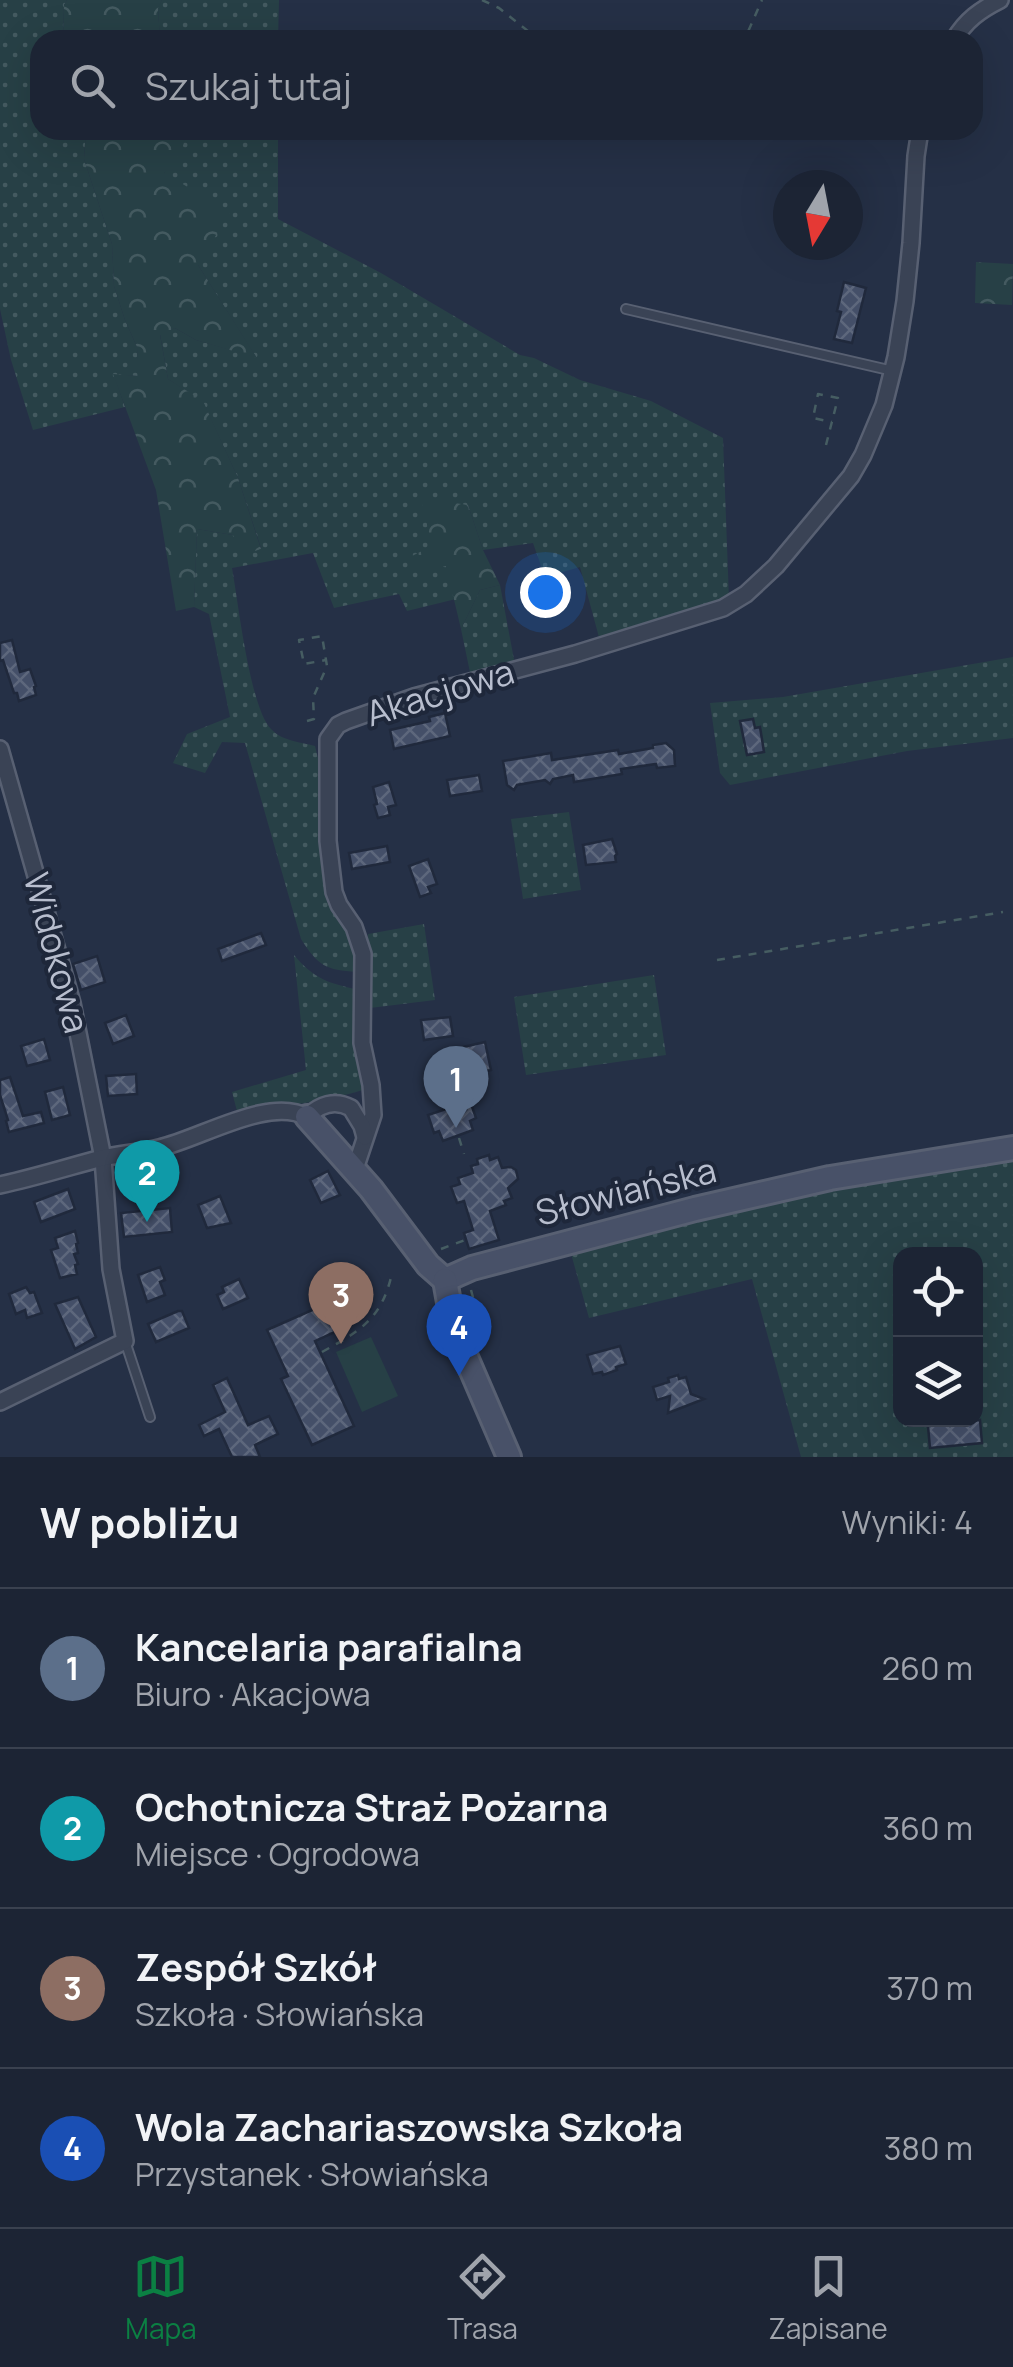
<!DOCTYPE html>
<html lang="pl">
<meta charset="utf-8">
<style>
body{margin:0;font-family:Manrope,sans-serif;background:#252c3c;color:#f1f3f6}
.controls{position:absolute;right:30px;bottom:30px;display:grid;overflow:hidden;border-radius:20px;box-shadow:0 10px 40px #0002}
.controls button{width:90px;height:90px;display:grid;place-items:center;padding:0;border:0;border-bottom:2px solid #3a414f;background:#1c2434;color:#f1f3f6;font:50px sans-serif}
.compass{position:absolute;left:773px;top:170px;width:90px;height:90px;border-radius:50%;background:#1c2434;box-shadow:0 10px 40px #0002;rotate:190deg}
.you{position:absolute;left:545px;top:592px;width:35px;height:35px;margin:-25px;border:8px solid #fff;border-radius:50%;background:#1a73e8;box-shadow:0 0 0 15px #1a73e833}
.badge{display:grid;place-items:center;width:65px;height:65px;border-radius:50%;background:#0b8043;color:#fff;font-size:32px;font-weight:700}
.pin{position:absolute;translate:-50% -82px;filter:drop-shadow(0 2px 5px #0008)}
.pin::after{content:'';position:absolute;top:52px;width:35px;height:30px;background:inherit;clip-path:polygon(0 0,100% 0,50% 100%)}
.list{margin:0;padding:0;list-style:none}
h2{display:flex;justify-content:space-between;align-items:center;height:130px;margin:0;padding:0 40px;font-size:42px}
h2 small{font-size:32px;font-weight:400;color:#a0a4ac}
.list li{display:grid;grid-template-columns:65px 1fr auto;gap:30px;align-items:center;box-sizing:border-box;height:160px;padding:0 40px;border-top:2px solid #3a414f}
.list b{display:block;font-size:38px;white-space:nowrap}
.list p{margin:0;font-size:32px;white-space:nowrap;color:#a0a4ac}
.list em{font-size:32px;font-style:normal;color:#a0a4ac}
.icon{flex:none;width:55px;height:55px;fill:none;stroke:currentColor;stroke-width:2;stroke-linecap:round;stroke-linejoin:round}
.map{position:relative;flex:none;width:1013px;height:1457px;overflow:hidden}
.search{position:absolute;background:#1c2434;box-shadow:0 10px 40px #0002;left:30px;right:30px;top:30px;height:110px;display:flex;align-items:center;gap:25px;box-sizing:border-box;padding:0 35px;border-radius:30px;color:#a0a4ac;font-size:38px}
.sheet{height:770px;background:#1c2434}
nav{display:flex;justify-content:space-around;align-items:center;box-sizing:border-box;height:140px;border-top:2px solid #3a414f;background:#1c2434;font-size:28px;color:#a0a4ac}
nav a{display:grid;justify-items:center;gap:5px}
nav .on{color:#0b8043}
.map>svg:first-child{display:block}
.grass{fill:url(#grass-dots);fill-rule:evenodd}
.forest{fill:url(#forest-crowns)}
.green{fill:#274046}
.building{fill:url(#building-cross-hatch);stroke:#20293c;stroke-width:2.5}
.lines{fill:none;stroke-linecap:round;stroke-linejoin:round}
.lane-casing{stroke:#586072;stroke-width:12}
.street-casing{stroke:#586072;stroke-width:20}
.secondary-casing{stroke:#586072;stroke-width:28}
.path{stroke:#465d62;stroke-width:2.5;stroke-dasharray:8 8;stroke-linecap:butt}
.lane{stroke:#3a4355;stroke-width:8}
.street{stroke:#3a4355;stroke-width:15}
.secondary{stroke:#485168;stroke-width:22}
.labels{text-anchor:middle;stroke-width:8;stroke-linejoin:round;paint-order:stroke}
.street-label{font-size:35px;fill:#b8bece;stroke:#1e273a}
</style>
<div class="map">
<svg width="1013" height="1457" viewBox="0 0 1013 1457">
<defs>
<pattern id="grass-dots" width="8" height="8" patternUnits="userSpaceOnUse" patternTransform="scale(2.5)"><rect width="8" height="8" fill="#274046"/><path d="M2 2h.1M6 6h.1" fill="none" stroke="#445a60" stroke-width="1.8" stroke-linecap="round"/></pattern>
<pattern id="forest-crowns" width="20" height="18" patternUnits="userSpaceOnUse" patternTransform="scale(2.5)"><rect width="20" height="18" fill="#274046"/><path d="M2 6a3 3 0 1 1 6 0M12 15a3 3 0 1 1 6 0" fill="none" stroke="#445a60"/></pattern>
<pattern id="building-cross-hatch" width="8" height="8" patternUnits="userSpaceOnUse" patternTransform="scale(2.5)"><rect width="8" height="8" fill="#444f68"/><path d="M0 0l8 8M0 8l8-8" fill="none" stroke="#5d677c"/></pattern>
</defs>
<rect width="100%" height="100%" fill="#253046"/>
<g class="grass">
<path d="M0,0h67l-3,5 -1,35h-23v90h46l-2,29 28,85 2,42 11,34 12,27 2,29 -25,-1 11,32 -92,23 -22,-70 -11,-51z"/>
<path d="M162,0h117l-1,40h-118l-2,-33z"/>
<path d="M185,130h93v89l103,54 139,82 14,3 46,22 71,21 72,37 6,161 -129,42 -20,-74 -35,10 -12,-34 -50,7 -15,-45 -22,60 10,34 -49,12 -8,-17 -65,14 -21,-55 -81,15c6,33 18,140 39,161 11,12 29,13 44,17l4,16 3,108 9,30 19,36 7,36c-31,-2 -39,-6 -56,-33l-56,-196 -23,-1 -17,31 -32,-10 14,-29 43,-17 -21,-103 -15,-7 3,-78 36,6 28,13 -23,-70 -35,-76 -35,-23 -8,-45 15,-6 21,12 60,17 -58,-92 -34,-92 21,-34z"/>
<path d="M500,585l15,80 -44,12 -10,-48 19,-39z"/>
<path d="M1013,657v81l-106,13 -177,34 -10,-12 -10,-70 73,-6z"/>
<path d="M569,812l12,78 -58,9 -12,-80z"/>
<path d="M424,924l11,76 -65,8 -2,-74z"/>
<path d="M294,955c21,25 35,28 65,35l4,100c-40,12 -83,16 -125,25l-6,-23 74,-22z"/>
<path d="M654,975l12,80 -140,20 -12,-78z"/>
<path d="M1013,1157v300h-212l-49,-178 -163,39 -19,-68 262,-64zM900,1254h76v166h-76z"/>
</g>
<g class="forest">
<path d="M67,0h95l-4,8 2,32h-97l1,-35z"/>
<path d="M86,130h99c1,19 -9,30 -21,43l66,39 -32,53 59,93 -61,-18 -21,-12 -15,7 8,44 35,22 35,77 23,71 -19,6 -9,-20 -36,-6 -3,78 -18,4 -20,-121 -43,-116 25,2 -1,-29 -12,-27 -11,-34 -2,-42 -28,-85z"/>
<path d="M976,262l37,2 -1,41 -37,-2z"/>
<path d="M421,498l47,7 15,45 17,35 -20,5 -19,39 -15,-63 -32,6 -2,-16 20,-10z"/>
</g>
<path class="green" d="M371,1337l27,59 -36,16 -26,-60z"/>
<g class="building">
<path d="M844,282l22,6 -14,55 -18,-4 7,-27 -4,-1z"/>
<path d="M12,640l8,32 10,-3 6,17 -2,1 2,8 -17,6 -2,-8h-3l-11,-33 -3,1v-18z"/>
<path d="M445,713l5,23 -56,13 -4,-19 40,-9 -1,-4z"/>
<path d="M753,719l2,9 5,-1 4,25 -17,3 -7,-34z"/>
<path d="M666,743l8,7 1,16 -18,2 -1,-4 -35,5 1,5 -48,8 -1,-7 -20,4 -3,5 -5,-4 -28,5 -3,5 -7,-5 -4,-24 48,-8 1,7 66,-10 1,4 34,-6v-3z"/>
<path d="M479,775l3,16 -32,5 -3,-16z"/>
<path d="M389,782l7,23 -8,2 2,8 -12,3 -4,-13 3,-1 -4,-17z"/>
<path d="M612,839l5,15 -2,2 1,6 -30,3 -3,-20z"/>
<path d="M387,846l3,16 -38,7 -3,-16z"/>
<path d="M428,859l9,25 -9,3 3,6 -11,4 -11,-31z"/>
<path d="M261,933l5,12 -44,16 -4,-12z"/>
<path d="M97,956l8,26 -24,8 -8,-26z"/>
<path d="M126,1015l8,21 -21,8 -8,-21z"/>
<path d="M450,1017l3,19 -29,4 -3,-20z"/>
<path d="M44,1039l6,21 -23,6 -6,-20z"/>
<path d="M485,1042l6,28 -19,4 -1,-6 -16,4 -5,-22z"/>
<path d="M136,1074l1,20 -29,2 -2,-20z"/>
<path d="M10,1077l13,39 18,-4 3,11 -35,9 -3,-11 2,-1 -8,-25v-15z"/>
<path d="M63,1087l7,28 -18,5 -7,-28z"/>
<path d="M470,1101l6,17 -6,3 3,9 -30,11 -4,-10 -5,2 -6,-18z"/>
<path d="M489,1155l1,5 8,-3 4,11 9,-1 5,3 2,9 -10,9 4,10 -8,3 2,4 -16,6 9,29 -30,9 -5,-16 9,-3 -9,-29 -7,2 -6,-16 9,-3 -2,-6 15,-5 -2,-7 7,-2 -1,-5z"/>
<path d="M328,1171l12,24 -19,8 -11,-23z"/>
<path d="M68,1189l7,20 -34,13 -7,-20z"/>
<path d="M220,1196l11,27 -24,5 -9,-23z"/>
<path d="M170,1208l2,24 -48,5 -3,-24z"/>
<path d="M75,1231l3,12 -2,1 2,9 -4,1 4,10 -3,1 2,9 -17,4 -9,-28 7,-2 -3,-10z"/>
<path d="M160,1267l5,13 -5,2 5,13 -18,7 -9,-27z"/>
<path d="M239,1279l9,19 -25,11 -6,-14 7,-3 -2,-5z"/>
<path d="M26,1287l4,6 4,-1 8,21 -15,5 -2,-8 -9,4 -7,-20z"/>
<path d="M364,1296l6,13 -23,10 3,6 -35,16 39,85 -42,19 -31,-66 7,-3 -21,-46 70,-31 4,7z"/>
<path d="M78,1297l18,40 -21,12 -20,-45z"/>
<path d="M178,1311h4l7,17 -33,14 -8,-18z"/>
<path d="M620,1346l6,18 -10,3 1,3 -14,5 -1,-3 -9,2 -6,-19z"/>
<path d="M678,1375l1,4 7,-2 5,17 13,5 -36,14 2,-17 -13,4 -4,-13 16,-5 -1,-4z"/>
<path d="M227,1378l21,47 21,-9 9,18 -23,11 5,12h-28l-13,-28 -15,7 -5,-11 26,-13 -12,-27z"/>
<path d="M980,1420l2,23 -52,5 -2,-22z"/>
</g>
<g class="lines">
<g class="lane-casing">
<g id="lane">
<path d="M626,309l267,62"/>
<path d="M125,1341l25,76"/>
</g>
</g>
<g class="street-casing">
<g id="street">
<path d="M954,40c12,-20 26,-30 46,-40"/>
<path d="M0,749l72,254 31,155 8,111 14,72 -125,61"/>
<path d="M355,1169l18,-54 -2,-30 -9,-42 1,-89 -9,-27 -15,-22 -5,-13 -6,-51v-102l10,-14 8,-4 68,-24 161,-43 148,-46 23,-14 30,-28 75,-90 12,-21 21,-50 12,-48 9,-56 6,-58 5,-87 4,-26"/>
<path d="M0,1185c33,-7 65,-17 98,-26 20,-5 41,-6 61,-11 41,-9 109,-52 148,-31 12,-12 28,-18 44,-9l11,18 3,11"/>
</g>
</g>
<g class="secondary-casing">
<g id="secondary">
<path d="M307,1117l64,72 57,76 17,15"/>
<path d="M445,1280l27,-12 223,-59 135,-31 183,-30"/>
<path d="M445,1280l8,45 6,16 50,116"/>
</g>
</g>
<g class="path">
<path d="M482,0l17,8 34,27 22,5"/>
<path d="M736,40l11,-6 15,-34"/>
<path d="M826,445l12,-47 -20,-4 -5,24 19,4"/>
<path d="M307,721l7,-2 -1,-21 14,-32 -5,-30 -23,4 5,24 22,-4"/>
<path d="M717,960l286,-48"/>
<path d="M459,1138l5,16"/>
<path d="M441,1249l24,-9"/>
<path d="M471,1290l6,22 -2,19"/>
<path d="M478,1312l10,4c3,10 0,16 -7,24"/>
<path d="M322,1352c38,-21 60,-33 70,-79"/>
</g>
<use href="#lane" class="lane"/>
<use href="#street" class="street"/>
<use href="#secondary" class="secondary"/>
</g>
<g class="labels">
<g class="street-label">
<text transform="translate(440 693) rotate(-17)" y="12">Akacjowa</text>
<text transform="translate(56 953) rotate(75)" y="12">Widokowa</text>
<text transform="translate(626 1192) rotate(-14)" y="12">Słowiańska</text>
</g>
</g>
</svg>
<div class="controls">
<button><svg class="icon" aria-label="locate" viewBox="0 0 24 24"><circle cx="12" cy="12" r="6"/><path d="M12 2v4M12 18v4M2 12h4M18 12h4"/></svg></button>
<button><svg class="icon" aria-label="layers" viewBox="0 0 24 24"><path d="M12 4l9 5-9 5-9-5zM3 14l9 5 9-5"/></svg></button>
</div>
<svg class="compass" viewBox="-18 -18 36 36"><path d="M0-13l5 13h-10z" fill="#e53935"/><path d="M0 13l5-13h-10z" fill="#a0a4ac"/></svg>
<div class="you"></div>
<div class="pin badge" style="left:456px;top:1128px;background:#5c6f8a">1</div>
<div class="pin badge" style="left:147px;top:1222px;background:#0f9aa8">2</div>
<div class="pin badge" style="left:341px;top:1344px;background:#8d6e63">3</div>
<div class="pin badge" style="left:459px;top:1376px;background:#1a4fb4">4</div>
<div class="search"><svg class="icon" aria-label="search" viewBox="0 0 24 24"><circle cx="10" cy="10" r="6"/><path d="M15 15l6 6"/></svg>Szukaj tutaj</div>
</div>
<section class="sheet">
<h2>W pobliżu<small>Wyniki: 4</small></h2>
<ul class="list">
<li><span class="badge" style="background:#5c6f8a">1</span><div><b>Kancelaria parafialna</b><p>Biuro · Akacjowa</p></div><em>260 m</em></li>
<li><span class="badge" style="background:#0f9aa8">2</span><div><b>Ochotnicza Straż Pożarna</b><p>Miejsce · Ogrodowa</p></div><em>360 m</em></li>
<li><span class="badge" style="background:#8d6e63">3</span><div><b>Zespół Szkół</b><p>Szkoła · Słowiańska</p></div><em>370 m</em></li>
<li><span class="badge" style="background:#1a4fb4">4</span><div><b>Wola Zachariaszowska Szkoła</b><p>Przystanek · Słowiańska</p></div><em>380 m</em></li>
</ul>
</section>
<nav>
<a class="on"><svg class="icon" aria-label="map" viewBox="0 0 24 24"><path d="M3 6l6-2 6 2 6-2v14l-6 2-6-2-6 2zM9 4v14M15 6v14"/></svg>Mapa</a>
<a><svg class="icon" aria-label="directions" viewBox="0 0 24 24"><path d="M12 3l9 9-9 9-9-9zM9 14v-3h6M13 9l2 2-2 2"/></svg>Trasa</a>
<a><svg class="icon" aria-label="saved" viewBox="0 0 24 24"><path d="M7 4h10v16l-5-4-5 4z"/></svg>Zapisane</a>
</nav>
